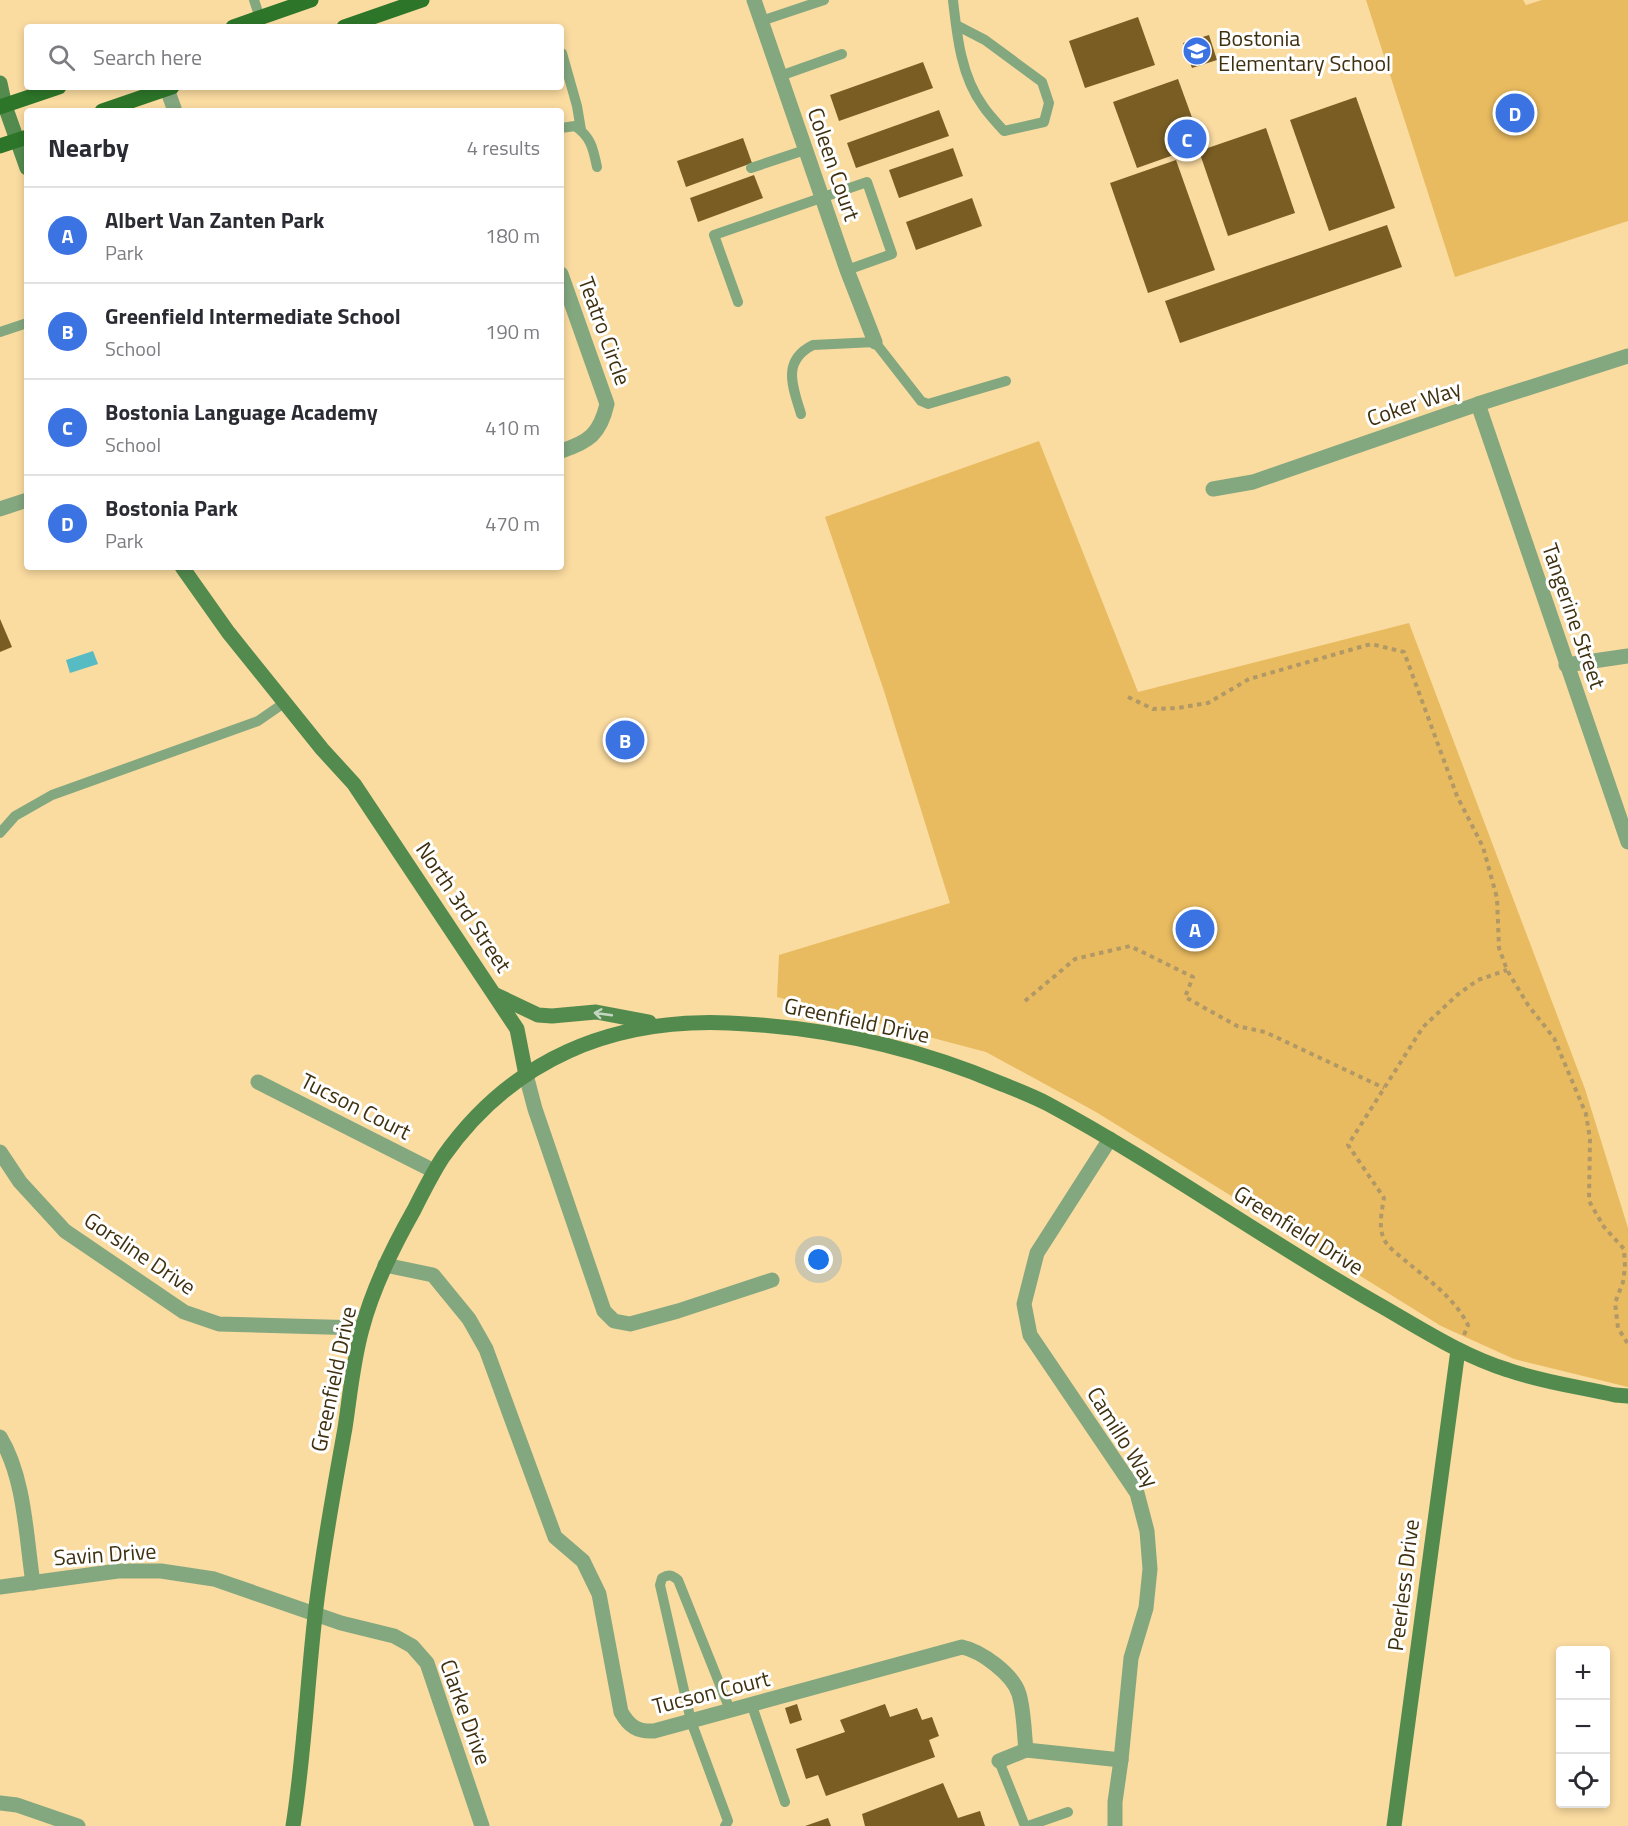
<!DOCTYPE html>
<meta charset="utf-8">
<style>
body{margin:0;font-family:"Titillium Web",sans-serif;background:#f2f2f3;color:#2b2b33}
.controls{position:absolute;right:18px;bottom:18px;display:grid;overflow:hidden;border-radius:6px;box-shadow:0 3px 9px #0003}
.controls button{width:54px;height:54px;display:grid;place-items:center;padding:0;border:0;border-bottom:2px solid #e1e1e2;background:#fff;color:#2b2b33;font:30px sans-serif}
.you{position:absolute;left:819px;top:1260px;width:21px;height:21px;margin:-15px;border:4px solid #fff;border-radius:50%;background:#1a73e8;box-shadow:0 0 0 9px #1a73e833}
.badge{display:grid;place-items:center;width:39px;height:39px;border-radius:50%;background:#3c73e3;color:#fff;font-size:20px;font-weight:700}
.pin{position:absolute;translate:-50% -50%;border:3px solid #fff;box-shadow:0 2px 6px #0006}
.list{margin:0;padding:0;list-style:none}
h2{display:flex;justify-content:space-between;align-items:center;height:78px;margin:0;padding:0 24px;font-size:26px}
h2 small{font-size:20px;font-weight:400;color:#7c7c81}
.list li{display:grid;grid-template-columns:39px 1fr auto;gap:18px;align-items:center;box-sizing:border-box;height:96px;padding:0 24px;border-top:2px solid #e1e1e2}
.list b{display:block;font-size:22px;white-space:nowrap}
.list p{margin:0;font-size:20px;white-space:nowrap;color:#7c7c81}
.list em{font-size:20px;font-style:normal;color:#7c7c81}
.icon{flex:none;width:33px;height:33px;fill:none;stroke:currentColor;stroke-width:2;stroke-linecap:round;stroke-linejoin:round}
.map{position:relative;flex:none;width:1628px;height:1826px;overflow:hidden}
.search{position:absolute;background:#fff;box-shadow:0 3px 9px #0003;left:24px;top:24px;width:540px;height:66px;display:flex;align-items:center;gap:15px;box-sizing:border-box;padding:0 21px;border-radius:6px;color:#7c7c81;font-size:22px}
.panel{position:absolute;background:#fff;box-shadow:0 3px 9px #0003;left:24px;top:108px;width:540px;height:462px;border-radius:6px}
.map>svg:first-child{display:block}
.green{fill:#e9bb60}
.water{fill:#56bbc3}
.building{fill:#795d23}
.lines{fill:none;stroke-linecap:round;stroke-linejoin:round}
.path{stroke:#b09867;stroke-width:4;stroke-dasharray:4.5 4.5;stroke-linecap:butt}
.lane{stroke:#83a77f;stroke-width:10}
.street{stroke:#83a77f;stroke-width:15}
.secondary{stroke:#538b4f;stroke-width:15}
.primary{stroke:#2d7629;stroke-width:15}
.oneway{stroke:#c3d6c1}
.labels{text-anchor:middle;stroke-width:6;stroke-linejoin:round;paint-order:stroke}
.poi-label{font-size:22px;fill:#3f3010;stroke:#fff;text-anchor:start}
.street-label{font-size:22px;fill:#3f3010;stroke:#fff}
</style>
<div class="map">
<svg width="1628" height="1826" viewBox="0 0 1628 1826">
<rect width="100%" height="100%" fill="#fadba0"/>
<g class="green">
<path d="M1366,0h157l3,5 16,-5h86v221l-173,56z"/>
<path d="M1039,441l99,251 271,-69 176,466 43,139v159l-114,-28 -73,-33 -345,-214 -110,-60 -209,-55 2,-42 171,-52 -66,-212 -59,-174z"/>
</g>
<path class="water" d="M93,651l5,13 -28,9 -4,-13z"/>
<g class="building">
<path d="M1138,17l17,48 -70,23 -16,-47z"/>
<path d="M1209,35l8,25 -25,8 -9,-25z"/>
<path d="M923,62l10,26 -94,33 -9,-26z"/>
<path d="M1178,79l24,66 -65,23 -24,-66z"/>
<path d="M1356,97l39,111 -66,23 -39,-111z"/>
<path d="M939,110l10,26 -93,32 -9,-25z"/>
<path d="M1266,128l29,85 -67,23 -29,-85z"/>
<path d="M743,138l9,25 -66,24 -9,-26z"/>
<path d="M953,148l10,28 -64,22 -10,-28z"/>
<path d="M1176,160l39,110 -67,23 -38,-110z"/>
<path d="M754,175l9,23 -65,24 -8,-24z"/>
<path d="M972,198l10,28 -66,24 -10,-28z"/>
<path d="M1387,225l15,42 -222,76 -15,-42z"/>
<path d="M0,619l12,28 -12,5z"/>
<path d="M797,1704l5,16 -12,4 -5,-16z"/>
<path d="M885,1704l5,13 27,-9 5,12 10,-3 7,19 -10,4 6,17 -109,39 -8,-21 -12,4 -10,-30 49,-17 -5,-12z"/>
<path d="M943,1783l15,35 22,-7 5,15h-120l-3,-12z"/>
<path d="M828,1818l3,8h-26z"/>
</g>
<g class="lines">
<g class="path">
<path d="M1128,697l25,12 25,-1 30,-5 41,-24 122,-35 33,8 53,144 26,51 14,51 2,50 8,22 21,35 26,33 32,76 4,25 -1,62 15,26 20,22 1,18 -2,15 -8,21 3,25 10,16"/>
<path d="M1025,1001l50,-42 55,-13 63,31 -8,20 52,29 28,6 119,56"/>
<path d="M1464,1335l4,-10c-13,-26 -38,-44 -61,-63 -7,-6 -19,-14 -23,-23 -6,-12 -2,-29 0,-41l-36,-53 75,-118 34,-32 21,-15 29,-10"/>
</g>
<g class="lane">
<path d="M254,0l6,18"/>
<path d="M953,0c4,36 8,76 30,106 6,9 14,17 21,25l40,-9 5,-19 -7,-21 -57,-42 -29,-15"/>
<path d="M761,21l63,-21"/>
<path d="M562,53l15,53 4,24"/>
<path d="M780,76l62,-22"/>
<path d="M561,128l14,-2c16,11 18,22 22,41"/>
<path d="M751,168l54,-18"/>
<path d="M738,302l-24,-67 153,-53 25,72 -45,16"/>
<path d="M0,332l27,-9"/>
<path d="M801,414c-8,-27 -20,-53 12,-69l62,-3 46,59 7,3 78,-23"/>
<path d="M0,833l15,-17 37,-21 206,-74 26,-18"/>
<path d="M752,1706l33,96"/>
<path d="M999,1761l26,65"/>
<path d="M725,1826l3,-5 -37,-100 -31,-136 2,-7c7,-4 10,-3 16,2l52,130"/>
<path d="M1028,1826l40,-14"/>
</g>
<g class="street">
<path d="M754,0l93,270 28,72"/>
<path d="M167,89l8,22"/>
<path d="M561,274l46,130c-7,30 -18,38 -46,47"/>
<path d="M1478,404l150,438"/>
<path d="M1213,489l40,-7 225,-78 150,-48"/>
<path d="M0,509l27,-9"/>
<path d="M1566,665l62,-9"/>
<path d="M526,1075l9,34 69,202 10,10 16,3 48,-13 94,-31"/>
<path d="M258,1082l176,89"/>
<path d="M1110,1139l-73,114 -13,51 6,31 107,158 10,38 3,38 -4,39 -15,50 -10,102 -6,42v24"/>
<path d="M0,1152l20,30 45,49 119,81 35,12 143,4"/>
<path d="M385,1265l48,10 36,44 17,30 69,188 28,24 16,33 22,118c8,14 16,20 33,19l308,-84c19,4 51,27 57,47 5,17 5,38 7,56"/>
<path d="M0,1437c25,41 26,100 33,146"/>
<path d="M0,1587l118,-16h43l53,8 127,44 53,13 18,10 15,17 55,163"/>
<path d="M999,1761l27,-11 95,10"/>
<path d="M0,1803l17,2 61,21"/>
</g>
<g class="secondary">
<path d="M0,83l5,23 22,62"/>
<path d="M182,567l46,65 94,117 32,35 163,245 9,46"/>
<path d="M496,995l42,20 14,1 44,-4 53,10"/>
<path d="M293,1826c11,-69 14,-140 22,-210 7,-63 19,-126 30,-188 5,-33 8,-67 17,-99 11,-42 31,-82 52,-119 9,-18 18,-36 29,-53 69,-98 169,-139 286,-134 95,4 186,24 273,61 15,6 31,12 46,20 115,62 221,139 335,203 40,23 80,49 125,63 34,12 72,17 107,25l13,1"/>
<path d="M1394,1826l64,-476"/>
</g>
<g class="primary">
<path d="M233,27l78,-27"/>
<path d="M344,27l78,-27"/>
<path d="M0,107l59,-20"/>
<path d="M102,111l70,-24"/>
<path d="M0,146l27,-9"/>
</g>
</g>
<defs><path id="oneway-shaft" d="M-6 0H5M1.5-3L5.5 0L1.5 3" fill="none" stroke-width="1.6" stroke-linecap="round" stroke-linejoin="round" transform="scale(1.5)"/></defs>
<use class="oneway" href="#oneway-shaft" transform="translate(603 1014) rotate(-172)"/>
<defs>
<g id="school-disc" transform="scale(1.5)"><circle r="9.5" fill="#3c73e3" stroke="#fff"/><path d="M0-5L7-2L0 1L-7-2ZM-4 1L0 2.5L4 1V4Q0 6-4 4Z" fill="#fff"/></g>
</defs>
<g fill-rule="evenodd">
<use href="#school-disc" x="1197" y="51"/>
</g>
<g class="labels">
<g class="poi-label">
<text x="1218" y="46">Bostonia<tspan x="1218" dy="25">Elementary School</tspan></text>
</g>
<g class="street-label">
<text transform="translate(834 164) rotate(71)" y="8">Coleen Court</text>
<text transform="translate(605 331) rotate(70)" y="8">Teatro Circle</text>
<text transform="translate(1414 403) rotate(-19)" y="8">Coker Way</text>
<text transform="translate(1574 616) rotate(71)" y="8">Tangerine Street</text>
<text transform="translate(464 907) rotate(56)" y="8">North 3rd Street</text>
<text transform="translate(857 1020) rotate(12)" y="8">Greenfield Drive</text>
<text transform="translate(356 1106) rotate(27)" y="8">Tucson Court</text>
<text transform="translate(1299 1230) rotate(32)" y="8">Greenfield Drive</text>
<text transform="translate(140 1253) rotate(34)" y="8">Gorsline Drive</text>
<text transform="translate(333 1379) rotate(-78)" y="8">Greenfield Drive</text>
<text transform="translate(1123 1437) rotate(58)" y="8">Camillo Way</text>
<text transform="translate(105 1554) rotate(-4)" y="8">Savin Drive</text>
<text transform="translate(1403 1585) rotate(-83)" y="8">Peerless Drive</text>
<text transform="translate(711 1692) rotate(-14)" y="8">Tucson Court</text>
<text transform="translate(466 1712) rotate(70)" y="8">Clarke Drive</text>
</g>
</g>
</svg>
<div class="controls">
<button>+</button>
<button>−</button>
<button><svg class="icon" aria-label="locate" viewBox="0 0 24 24"><circle cx="12" cy="12" r="6"/><path d="M12 2v4M12 18v4M2 12h4M18 12h4"/></svg></button>
</div>
<div class="you"></div>
<div class="pin badge" style="left:1195px;top:929px">A</div>
<div class="pin badge" style="left:625px;top:740px">B</div>
<div class="pin badge" style="left:1187px;top:139px">C</div>
<div class="pin badge" style="left:1515px;top:113px">D</div>
<div class="search"><svg class="icon" aria-label="search" viewBox="0 0 24 24"><circle cx="10" cy="10" r="6"/><path d="M15 15l6 6"/></svg>Search here</div>
<section class="panel">
<h2>Nearby<small>4 results</small></h2>
<ul class="list">
<li><span class="badge">A</span><div><b>Albert Van Zanten Park</b><p>Park</p></div><em>180 m</em></li>
<li><span class="badge">B</span><div><b>Greenfield Intermediate School</b><p>School</p></div><em>190 m</em></li>
<li><span class="badge">C</span><div><b>Bostonia Language Academy</b><p>School</p></div><em>410 m</em></li>
<li><span class="badge">D</span><div><b>Bostonia Park</b><p>Park</p></div><em>470 m</em></li>
</ul>
</section>
</div>
